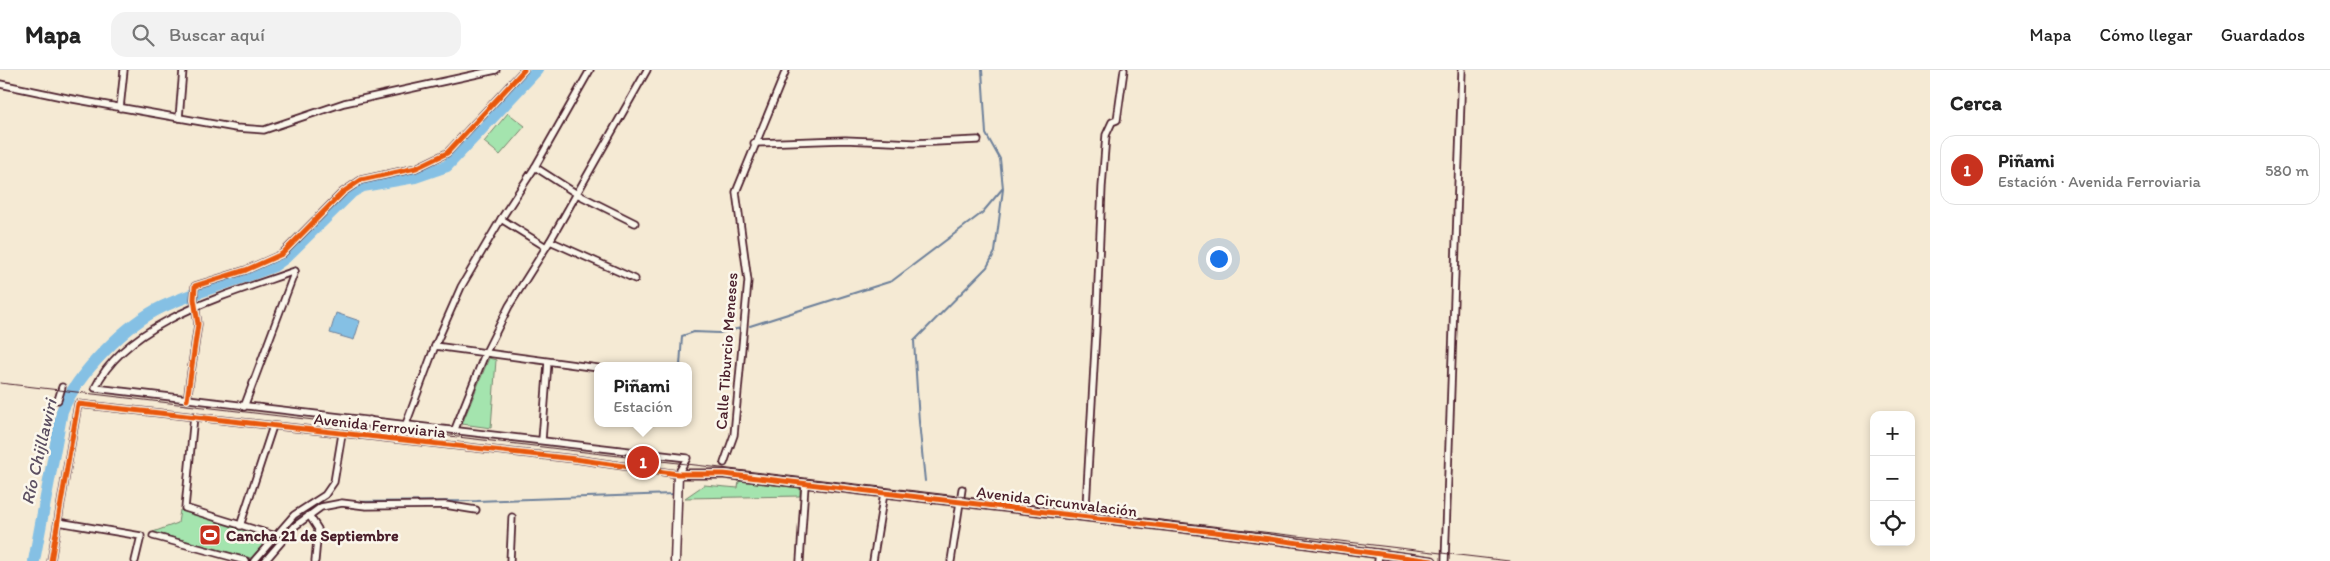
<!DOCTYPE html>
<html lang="es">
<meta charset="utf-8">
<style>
body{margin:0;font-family:Itim,sans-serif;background:#f2f2f2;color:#222}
.controls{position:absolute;right:15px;bottom:15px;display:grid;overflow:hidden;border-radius:10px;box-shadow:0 2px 8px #0003}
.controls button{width:45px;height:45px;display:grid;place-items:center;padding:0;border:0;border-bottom:1px solid #e0e0e0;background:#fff;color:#222;font:25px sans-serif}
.you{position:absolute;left:1218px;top:188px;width:18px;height:18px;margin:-12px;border:4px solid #fff;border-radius:50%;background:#1a73e8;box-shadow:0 0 0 8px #1a73e833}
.badge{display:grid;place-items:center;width:32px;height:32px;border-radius:50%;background:#c8321e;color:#fff;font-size:16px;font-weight:700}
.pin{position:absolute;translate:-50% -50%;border:2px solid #fff;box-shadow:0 1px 5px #0006}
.popup{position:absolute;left:594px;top:292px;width:98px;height:65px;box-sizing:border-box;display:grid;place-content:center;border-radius:10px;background:#fff;filter:drop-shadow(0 1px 4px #0005);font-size:16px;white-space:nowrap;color:#767676}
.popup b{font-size:19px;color:#222}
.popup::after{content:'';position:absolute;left:50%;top:100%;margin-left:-10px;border:10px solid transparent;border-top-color:#fff}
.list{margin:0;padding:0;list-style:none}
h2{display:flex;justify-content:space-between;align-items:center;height:65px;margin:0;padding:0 20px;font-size:21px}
h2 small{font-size:16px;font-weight:400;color:#767676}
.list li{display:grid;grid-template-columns:32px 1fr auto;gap:15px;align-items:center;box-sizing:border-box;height:70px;margin:0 10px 10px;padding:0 10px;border:1px solid #e0e0e0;border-radius:15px}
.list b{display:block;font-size:19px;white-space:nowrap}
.list p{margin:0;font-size:16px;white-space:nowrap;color:#767676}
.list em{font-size:16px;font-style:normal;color:#767676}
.icon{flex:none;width:28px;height:28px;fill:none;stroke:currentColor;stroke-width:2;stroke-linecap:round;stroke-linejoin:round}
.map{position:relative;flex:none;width:1930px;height:491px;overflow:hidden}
header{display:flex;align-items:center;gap:30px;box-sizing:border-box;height:70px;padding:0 25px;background:#fff;border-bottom:1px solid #e0e0e0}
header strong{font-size:24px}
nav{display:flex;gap:28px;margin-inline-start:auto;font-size:18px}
.search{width:350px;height:45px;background:#f2f2f2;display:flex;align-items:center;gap:12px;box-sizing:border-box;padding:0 18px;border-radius:15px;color:#767676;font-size:19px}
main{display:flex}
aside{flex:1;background:#fff}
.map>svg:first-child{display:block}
.green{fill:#a4e4ae;stroke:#77826c}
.water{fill:#85c0e4;stroke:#6d809a}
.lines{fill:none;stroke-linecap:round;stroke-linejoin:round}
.stream{stroke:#6d809a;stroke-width:2}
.river{stroke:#85c0e4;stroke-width:12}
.street-casing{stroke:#4a1f2b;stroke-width:9}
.secondary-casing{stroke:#4a1f2b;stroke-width:11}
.street{stroke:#fbf7ec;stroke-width:5.5}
.secondary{stroke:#fbf7ec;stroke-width:8}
.tram{stroke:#4a1f2b;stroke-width:1}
.cycleway-casing{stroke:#fbf7ec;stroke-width:8}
.cycleway{stroke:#e8590c;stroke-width:5}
.labels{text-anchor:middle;stroke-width:5;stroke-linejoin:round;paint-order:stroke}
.street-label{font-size:16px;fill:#4a1f2b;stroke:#fbf7ec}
.poi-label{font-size:16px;font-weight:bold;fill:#4a1f2b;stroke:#fbf7ec;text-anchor:start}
.water-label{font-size:18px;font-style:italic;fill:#5c4f62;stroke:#fbf7ec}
</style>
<header>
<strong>Mapa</strong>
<div class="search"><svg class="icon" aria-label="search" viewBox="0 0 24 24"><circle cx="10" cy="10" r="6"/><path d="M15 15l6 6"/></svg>Buscar aquí</div>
<nav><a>Mapa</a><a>Cómo llegar</a><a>Guardados</a></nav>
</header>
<main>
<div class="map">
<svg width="1930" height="491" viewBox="0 0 1930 491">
<rect width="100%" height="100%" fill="#f5ead4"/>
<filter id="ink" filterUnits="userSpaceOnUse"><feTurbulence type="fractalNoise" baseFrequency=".02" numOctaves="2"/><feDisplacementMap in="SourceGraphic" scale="10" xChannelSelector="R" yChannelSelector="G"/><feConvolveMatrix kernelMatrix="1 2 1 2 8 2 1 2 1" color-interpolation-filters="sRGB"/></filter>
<g filter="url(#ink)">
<g class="green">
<path d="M508,43l17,13 -25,29 -16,-13z"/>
<path d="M489,288l7,2 -5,68 -29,-4z"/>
<path d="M739,411l61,7v8l-115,2 19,-13 34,3z"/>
<path d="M180,440l80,24 5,8 -14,16 -98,-26 25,-9z"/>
</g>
<path class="water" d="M336,243l24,8 -6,19 -24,-7z"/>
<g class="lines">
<g class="stream">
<path d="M750,256l142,-45 90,-68 21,-25 -3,-29 -14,-25 -4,-64"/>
<path d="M680,296l2,-30 12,-4 25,1 22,-5"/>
<path d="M925,411l-6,-59 -5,-81 73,-74 8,-15 8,-63"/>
<path d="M334,432l143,-1 196,-7 1,-13"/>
<path d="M260,491l36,-41 18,-11"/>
</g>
<path class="river" d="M34,491l28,-150c15,-37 64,-87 100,-104 36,-17 75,-26 112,-41l11,-8 67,-66 11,-6 52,-9 32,-11 90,-96"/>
<g class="street-casing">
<g id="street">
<path d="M0,14l67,14 169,30 28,2 80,-27 152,-33"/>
<path d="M120,38l4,-38"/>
<path d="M179,48l4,-48"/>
<path d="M754,73l91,-3 69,3 64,-3"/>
<path d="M535,97l42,27 58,29"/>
<path d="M501,149l45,28"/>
<path d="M550,171l85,38"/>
<path d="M435,276l163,22"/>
<path d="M58,330l4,-13"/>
<path d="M187,330l11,-76 -4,-25 1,-13 51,-16 36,-16 61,-62 18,-12 55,-12 31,-15 77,-83"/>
<path d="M244,337l51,-136"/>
<path d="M194,346l-9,92 91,28"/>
<path d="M406,354l29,-78 26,-59 40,-68 34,-52 55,-97"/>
<path d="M455,359l30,-75 24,-48 41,-65 97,-171"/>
<path d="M359,365l11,-15"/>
<path d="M542,370l6,-78"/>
<path d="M724,393l10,-28 14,-154 -12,-89 50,-122"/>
<path d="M1086,436l10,-175 6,-144 4,-52 6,-13 5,-2 7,-50"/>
<path d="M309,445l9,14 -3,32"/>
<path d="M58,452l83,14 -6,25"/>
<path d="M240,456l33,-100"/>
<path d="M153,466l93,25"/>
<path d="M51,491l27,-157 497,55 103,15 9,-16 -592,-70c31,-67 135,-94 200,-117"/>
<path d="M254,491l40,-46 31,-20 9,-13 8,-48"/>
<path d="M265,491l30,-35 26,-19 21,-4 24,3 79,-1 31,5"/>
<path d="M510,491l2,-44"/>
<path d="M800,491l5,-76"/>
<path d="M873,491l11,-68"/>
<path d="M951,491l11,-72"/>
<path d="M1378,491l1,-8"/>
<path d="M1445,491l17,-491"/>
</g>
</g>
<g class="secondary-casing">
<path id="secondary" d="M675,491l3,-87h46l516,61 192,26"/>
</g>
<use href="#street" class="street"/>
<use href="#secondary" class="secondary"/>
<path class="tram" d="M0,313l1509,178"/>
<g class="cycleway-casing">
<g id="cycleway">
<path d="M187,330l11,-76 -4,-25 1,-13 51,-16 36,-16 61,-62 18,-12 55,-12 31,-15 77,-83"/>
<path d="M51,491l27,-157 497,55 103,15h46l516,61 192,26"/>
</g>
</g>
<use href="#cycleway" class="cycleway"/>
</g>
</g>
<defs>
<g id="stadium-square" transform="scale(1.125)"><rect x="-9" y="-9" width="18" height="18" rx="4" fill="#c8321e" stroke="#fbf7ec"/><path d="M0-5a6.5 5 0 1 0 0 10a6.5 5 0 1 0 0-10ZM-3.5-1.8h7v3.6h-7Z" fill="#fff"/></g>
</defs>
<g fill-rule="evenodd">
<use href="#stadium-square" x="210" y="465"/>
</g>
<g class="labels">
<g class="street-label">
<text transform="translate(726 281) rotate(-86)" y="6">Calle Tiburcio Meneses</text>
<text transform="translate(380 355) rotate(6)" y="6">Avenida Ferroviaria</text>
<text transform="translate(1057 431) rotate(7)" y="6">Avenida Circunvalación</text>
</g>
<g class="poi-label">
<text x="226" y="471">Cancha 21 de Septiembre</text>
</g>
<g class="water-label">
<text transform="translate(39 382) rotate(-77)" y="6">Río Chijllawiri</text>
</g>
</g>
</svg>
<div class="controls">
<button>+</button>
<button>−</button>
<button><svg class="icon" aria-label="locate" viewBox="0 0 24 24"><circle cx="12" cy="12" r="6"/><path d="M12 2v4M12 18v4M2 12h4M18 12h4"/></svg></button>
</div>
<div class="you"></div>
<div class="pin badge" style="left:643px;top:392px">1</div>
<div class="popup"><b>Piñami</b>Estación</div>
</div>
<aside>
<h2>Cerca<small></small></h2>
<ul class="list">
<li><span class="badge">1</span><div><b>Piñami</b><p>Estación · Avenida Ferroviaria</p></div><em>580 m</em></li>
</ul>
</aside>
</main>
